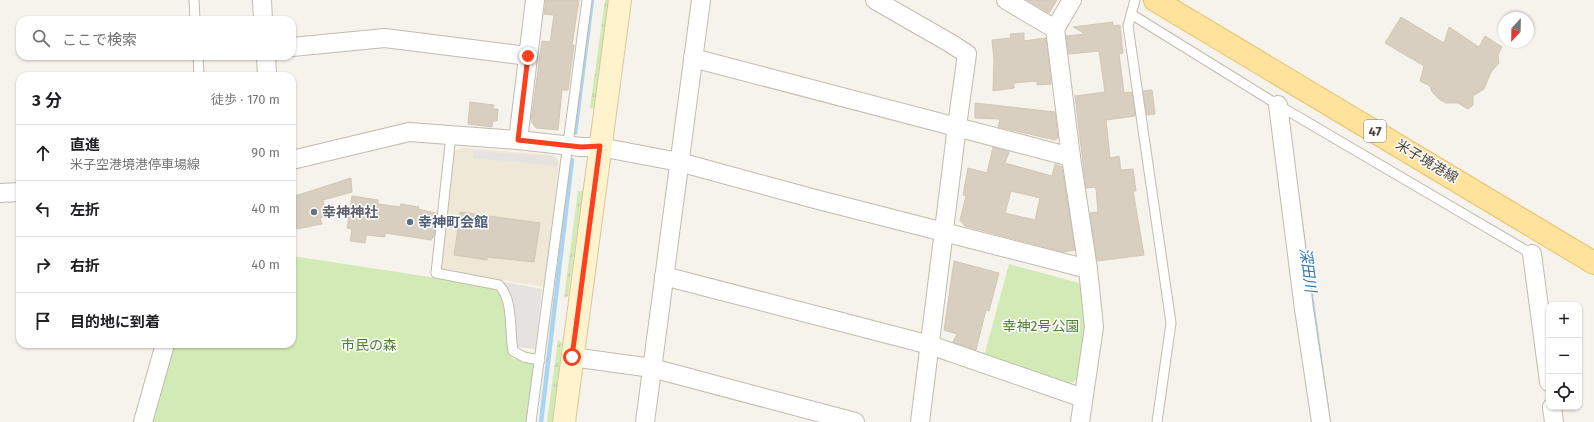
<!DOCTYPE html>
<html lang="ja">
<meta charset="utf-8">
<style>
body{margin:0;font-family:"Fira Sans","Noto Sans JP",sans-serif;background:#f6f6f6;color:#202124}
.controls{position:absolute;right:12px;bottom:12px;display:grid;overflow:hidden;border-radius:8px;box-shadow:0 1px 3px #0004}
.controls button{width:36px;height:36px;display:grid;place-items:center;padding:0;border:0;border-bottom:1px solid #e0e0e0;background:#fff;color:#202124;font:20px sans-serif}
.compass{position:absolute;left:1498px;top:12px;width:36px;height:36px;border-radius:50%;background:#fff;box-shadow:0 1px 3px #0004;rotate:202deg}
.stop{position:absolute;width:12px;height:12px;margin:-9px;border:3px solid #fc3f1d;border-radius:50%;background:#fff}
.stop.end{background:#fc3f1d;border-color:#fff;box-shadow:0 1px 4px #0008}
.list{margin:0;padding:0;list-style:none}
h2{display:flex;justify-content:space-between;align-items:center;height:52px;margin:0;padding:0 16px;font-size:17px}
h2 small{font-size:13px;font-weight:400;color:#757577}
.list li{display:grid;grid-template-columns:26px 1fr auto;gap:12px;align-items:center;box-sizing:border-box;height:56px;padding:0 16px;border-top:1px solid #e0e0e0}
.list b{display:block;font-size:15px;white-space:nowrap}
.list p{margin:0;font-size:13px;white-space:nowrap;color:#757577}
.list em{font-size:13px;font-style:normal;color:#757577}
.icon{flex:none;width:22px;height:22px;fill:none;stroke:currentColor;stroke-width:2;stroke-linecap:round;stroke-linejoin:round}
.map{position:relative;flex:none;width:1594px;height:422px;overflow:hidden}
.search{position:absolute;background:#fff;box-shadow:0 1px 3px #0004;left:16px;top:16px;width:280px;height:44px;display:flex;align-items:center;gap:10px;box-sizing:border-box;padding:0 14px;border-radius:12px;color:#757577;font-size:15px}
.panel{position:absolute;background:#fff;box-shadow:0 1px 3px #0004;left:16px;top:72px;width:280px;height:276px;border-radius:12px}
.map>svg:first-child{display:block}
.education{fill:#efe8d6}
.grass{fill:url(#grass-tufts)}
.green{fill:#d2eab5}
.parking{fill:#e5e3e0}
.water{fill:url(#water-waves)}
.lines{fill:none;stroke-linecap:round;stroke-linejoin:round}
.stream{stroke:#a9d4f2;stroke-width:4.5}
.building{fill:#d8cfc1;stroke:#d3c7b4;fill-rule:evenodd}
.service-casing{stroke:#c2bbae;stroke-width:11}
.minor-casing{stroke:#c2bbae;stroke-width:20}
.secondary-casing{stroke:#d6c79b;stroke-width:24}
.primary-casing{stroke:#e6c16a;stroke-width:24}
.service{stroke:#fff;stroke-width:9}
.minor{stroke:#fff;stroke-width:18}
.secondary{stroke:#fff3cd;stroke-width:22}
.primary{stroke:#ffe39c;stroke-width:22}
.route{stroke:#fc3f1d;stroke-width:5}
.worship-dot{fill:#6b7280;stroke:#fff;stroke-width:1.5}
.service-dot{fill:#5c6f8a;stroke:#fff;stroke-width:1.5}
.labels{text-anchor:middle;stroke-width:3;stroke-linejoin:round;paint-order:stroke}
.shield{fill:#fff;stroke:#817c74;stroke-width:1}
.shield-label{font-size:13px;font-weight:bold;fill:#4b4439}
.street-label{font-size:14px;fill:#4b4439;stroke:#fff}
.worship-label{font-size:14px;font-weight:bold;fill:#5b616d;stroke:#fff;text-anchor:start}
.service-label{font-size:14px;font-weight:bold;fill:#4e5e75;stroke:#fff;text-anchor:start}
.park-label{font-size:14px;fill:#4a7f2a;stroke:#fff}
.water-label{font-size:15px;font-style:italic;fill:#2e7ab2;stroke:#fff}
</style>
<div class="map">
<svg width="1594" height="422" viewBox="0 0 1594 422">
<defs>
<pattern id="grass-tufts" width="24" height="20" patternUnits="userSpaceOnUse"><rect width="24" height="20" fill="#d2eab5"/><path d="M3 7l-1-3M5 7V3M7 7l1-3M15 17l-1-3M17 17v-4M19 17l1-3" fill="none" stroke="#b6ca9c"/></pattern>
<pattern id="water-waves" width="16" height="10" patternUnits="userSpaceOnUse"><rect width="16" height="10" fill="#a9d4f2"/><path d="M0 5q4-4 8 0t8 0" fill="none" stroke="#8caec5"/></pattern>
</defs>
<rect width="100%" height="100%" fill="#f6f3ec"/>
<path class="education" d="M463,148l91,7 5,6 -14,126 -104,-17 -2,-5 15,-114z"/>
<g class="grass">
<path d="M605,0h4l-14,109 -5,-1z"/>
<path d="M578,191h5l-15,105 -4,2z"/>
<path d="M558,339l4,4 -9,79h-6z"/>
</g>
<g class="green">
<path d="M292,256l190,29c6,1 12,3 17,8 9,12 8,44 10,59l4,7 15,1 7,3 -8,59h-379l21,-78h123z"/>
<path d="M1009,264l74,20 5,42 -9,51 -9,8 -86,-29z"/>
</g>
<g class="parking">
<path d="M474,151l79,5 5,6v4l-85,-8z"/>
<path d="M504,282l38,7 -7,60 -18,-2 -3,-44z"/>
</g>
<path class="water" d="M1285,116h3l43,306h-3z"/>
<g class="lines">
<g class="stream">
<path d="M575,133l17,-133"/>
<path d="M541,422l31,-262"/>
</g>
</g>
<g class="building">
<path d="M546,0h33l-7,45h2l-6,45h-6l-4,40 -22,-2 -5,-7 11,-80 8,1 4,-27 -10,-1z"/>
<path d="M1027,0h30l-8,13z"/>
<path d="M1401,17l43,26 5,-16 30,20 6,-11 17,11 -4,8 1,8 -8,9 -7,17 -11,7v9l-5,4 -10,-6h-12l-7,-4 -7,-7 -2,-6 -10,-5 4,-15 -39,-23z"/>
<path d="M1113,22v4l7,-1 3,28 -4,1 5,39 8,-1 3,24 -29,4 4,38 9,-2 2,14 12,-1 3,22h-3l11,64 -47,6 -7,-48 8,-1 -2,-23 -2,-2 -8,1 -11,-92 30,-4 -6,-41 -30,3 -3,-18 19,-2 -12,-7z"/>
<path d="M1024,33v8l22,-3 5,46 -14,1v-4l-23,2v5l-21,3 1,-31 -2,-20 19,-2 -1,-4z"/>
<path d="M1152,90l3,24 -8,1 -4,-24z"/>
<path d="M470,102l24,3 -1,4h5l-1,12h-4l-1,6 -24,-3z"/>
<path d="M975,103l80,9 3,26 -3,2 -57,-13 2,-8 -25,-1z"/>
<path d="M993,147l16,5 -4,11 47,13 3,-12 7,3 13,83 -12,2 -98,-26 -5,-6 6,-24 -3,-1 5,-27 19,5zM1011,191l29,7 -5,22 -30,-7z"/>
<path d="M351,178l1,14 -29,8 4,17 -7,1 2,6 -25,5 -5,-19v-13z"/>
<path d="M352,196l26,4v4l22,3 1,-3 18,3 -1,2 18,4 -2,23 -3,4 -46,-7v4l-19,-2 -1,8 -15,-2 2,-12 -5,-1z"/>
<path d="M460,212l80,11 -6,39 -47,-5v3l-33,-5 4,-27 -11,-1 1,-12 12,2z"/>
<path d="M954,261l45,12 -10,38 -3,-1 -10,40 -23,-8 4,-8 -13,-4z"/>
</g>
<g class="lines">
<g class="service-casing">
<g id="service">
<path d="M194,0l1,20"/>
<path d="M1135,0l-7,26 43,297 -14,99"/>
<path d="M1131,14l147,91 254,149"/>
<path d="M198,56l1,20"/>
<path d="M451,135l-15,138 63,12c15,16 10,45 14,66l11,6 16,3"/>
<path d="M531,422l56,-422"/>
</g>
</g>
<g class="minor-casing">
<g id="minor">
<path d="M262,0l1,20"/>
<path d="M875,0l75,43 17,11 -10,72 -37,296"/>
<path d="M1006,0l49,29"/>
<path d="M1072,0l-17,29 16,128 17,112 6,58 -14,95"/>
<path d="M292,47l93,-9 143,18"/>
<path d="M266,56l1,20"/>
<path d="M693,58l378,99"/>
<path d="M1278,105l26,204 17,113"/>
<path d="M518,140l17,-140"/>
<path d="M292,160l117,-28 109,8 63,7h19l79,15 136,37 273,70"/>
<path d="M0,193l20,-1"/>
<path d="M1532,254l17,128"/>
<path d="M664,276l266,69 153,53"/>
<path d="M572,357l80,11 203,54"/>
<path d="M1552,407l2,15"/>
<path d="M143,422l22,-78"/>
<path d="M645,422l56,-422"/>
</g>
</g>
<g class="secondary-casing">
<path id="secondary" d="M564,422l56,-422"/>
</g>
<g class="primary-casing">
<path id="primary" d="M1155,0l439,263"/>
</g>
<use href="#service" class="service"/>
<use href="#minor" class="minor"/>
<use href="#secondary" class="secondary"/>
<use href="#primary" class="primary"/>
</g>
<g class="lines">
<path class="route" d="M528,56l-10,84 63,7 19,-1 -28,211"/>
</g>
<circle class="worship-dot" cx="314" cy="212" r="4"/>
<circle class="service-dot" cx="410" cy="222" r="4"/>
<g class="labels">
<rect class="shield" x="1364" y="120" width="22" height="22" rx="3"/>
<g class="shield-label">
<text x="1375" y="136">47</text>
</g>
<g class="street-label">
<text transform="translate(1427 161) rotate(31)" y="5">米子境港線</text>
</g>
<g class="worship-label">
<text x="322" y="217">幸神神社</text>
</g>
<g class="service-label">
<text x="418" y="227">幸神町会館</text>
</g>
<g class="park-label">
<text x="1041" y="331">幸神2号公園</text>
<text x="369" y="350">市民の森</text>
</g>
<g class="water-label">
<text transform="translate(1308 270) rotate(82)" y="5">深田川</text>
</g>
</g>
</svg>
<div class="controls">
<button>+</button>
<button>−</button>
<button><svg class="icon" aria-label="locate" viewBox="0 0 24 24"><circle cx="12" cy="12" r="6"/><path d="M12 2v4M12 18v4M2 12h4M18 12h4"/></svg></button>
</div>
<svg class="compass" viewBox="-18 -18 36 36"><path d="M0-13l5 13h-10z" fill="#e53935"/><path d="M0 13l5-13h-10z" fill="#757577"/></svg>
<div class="stop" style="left:572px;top:357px"></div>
<div class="stop end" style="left:528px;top:56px"></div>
<div class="search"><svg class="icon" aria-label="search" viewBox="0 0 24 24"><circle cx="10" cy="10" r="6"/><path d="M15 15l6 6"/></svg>ここで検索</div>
<section class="panel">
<h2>3 分<small>徒歩 · 170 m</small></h2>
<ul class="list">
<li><svg class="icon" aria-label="ahead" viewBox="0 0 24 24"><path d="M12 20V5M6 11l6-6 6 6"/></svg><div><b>直進</b><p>米子空港境港停車場線</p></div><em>90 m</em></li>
<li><svg class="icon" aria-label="left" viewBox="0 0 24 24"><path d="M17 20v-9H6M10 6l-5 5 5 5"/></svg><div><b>左折</b></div><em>40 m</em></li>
<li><svg class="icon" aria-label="right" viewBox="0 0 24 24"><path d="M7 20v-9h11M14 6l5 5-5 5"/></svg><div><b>右折</b></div><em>40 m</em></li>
<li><svg class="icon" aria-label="arrive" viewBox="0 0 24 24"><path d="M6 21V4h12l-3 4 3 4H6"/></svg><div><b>目的地に到着</b></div></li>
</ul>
</section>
</div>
